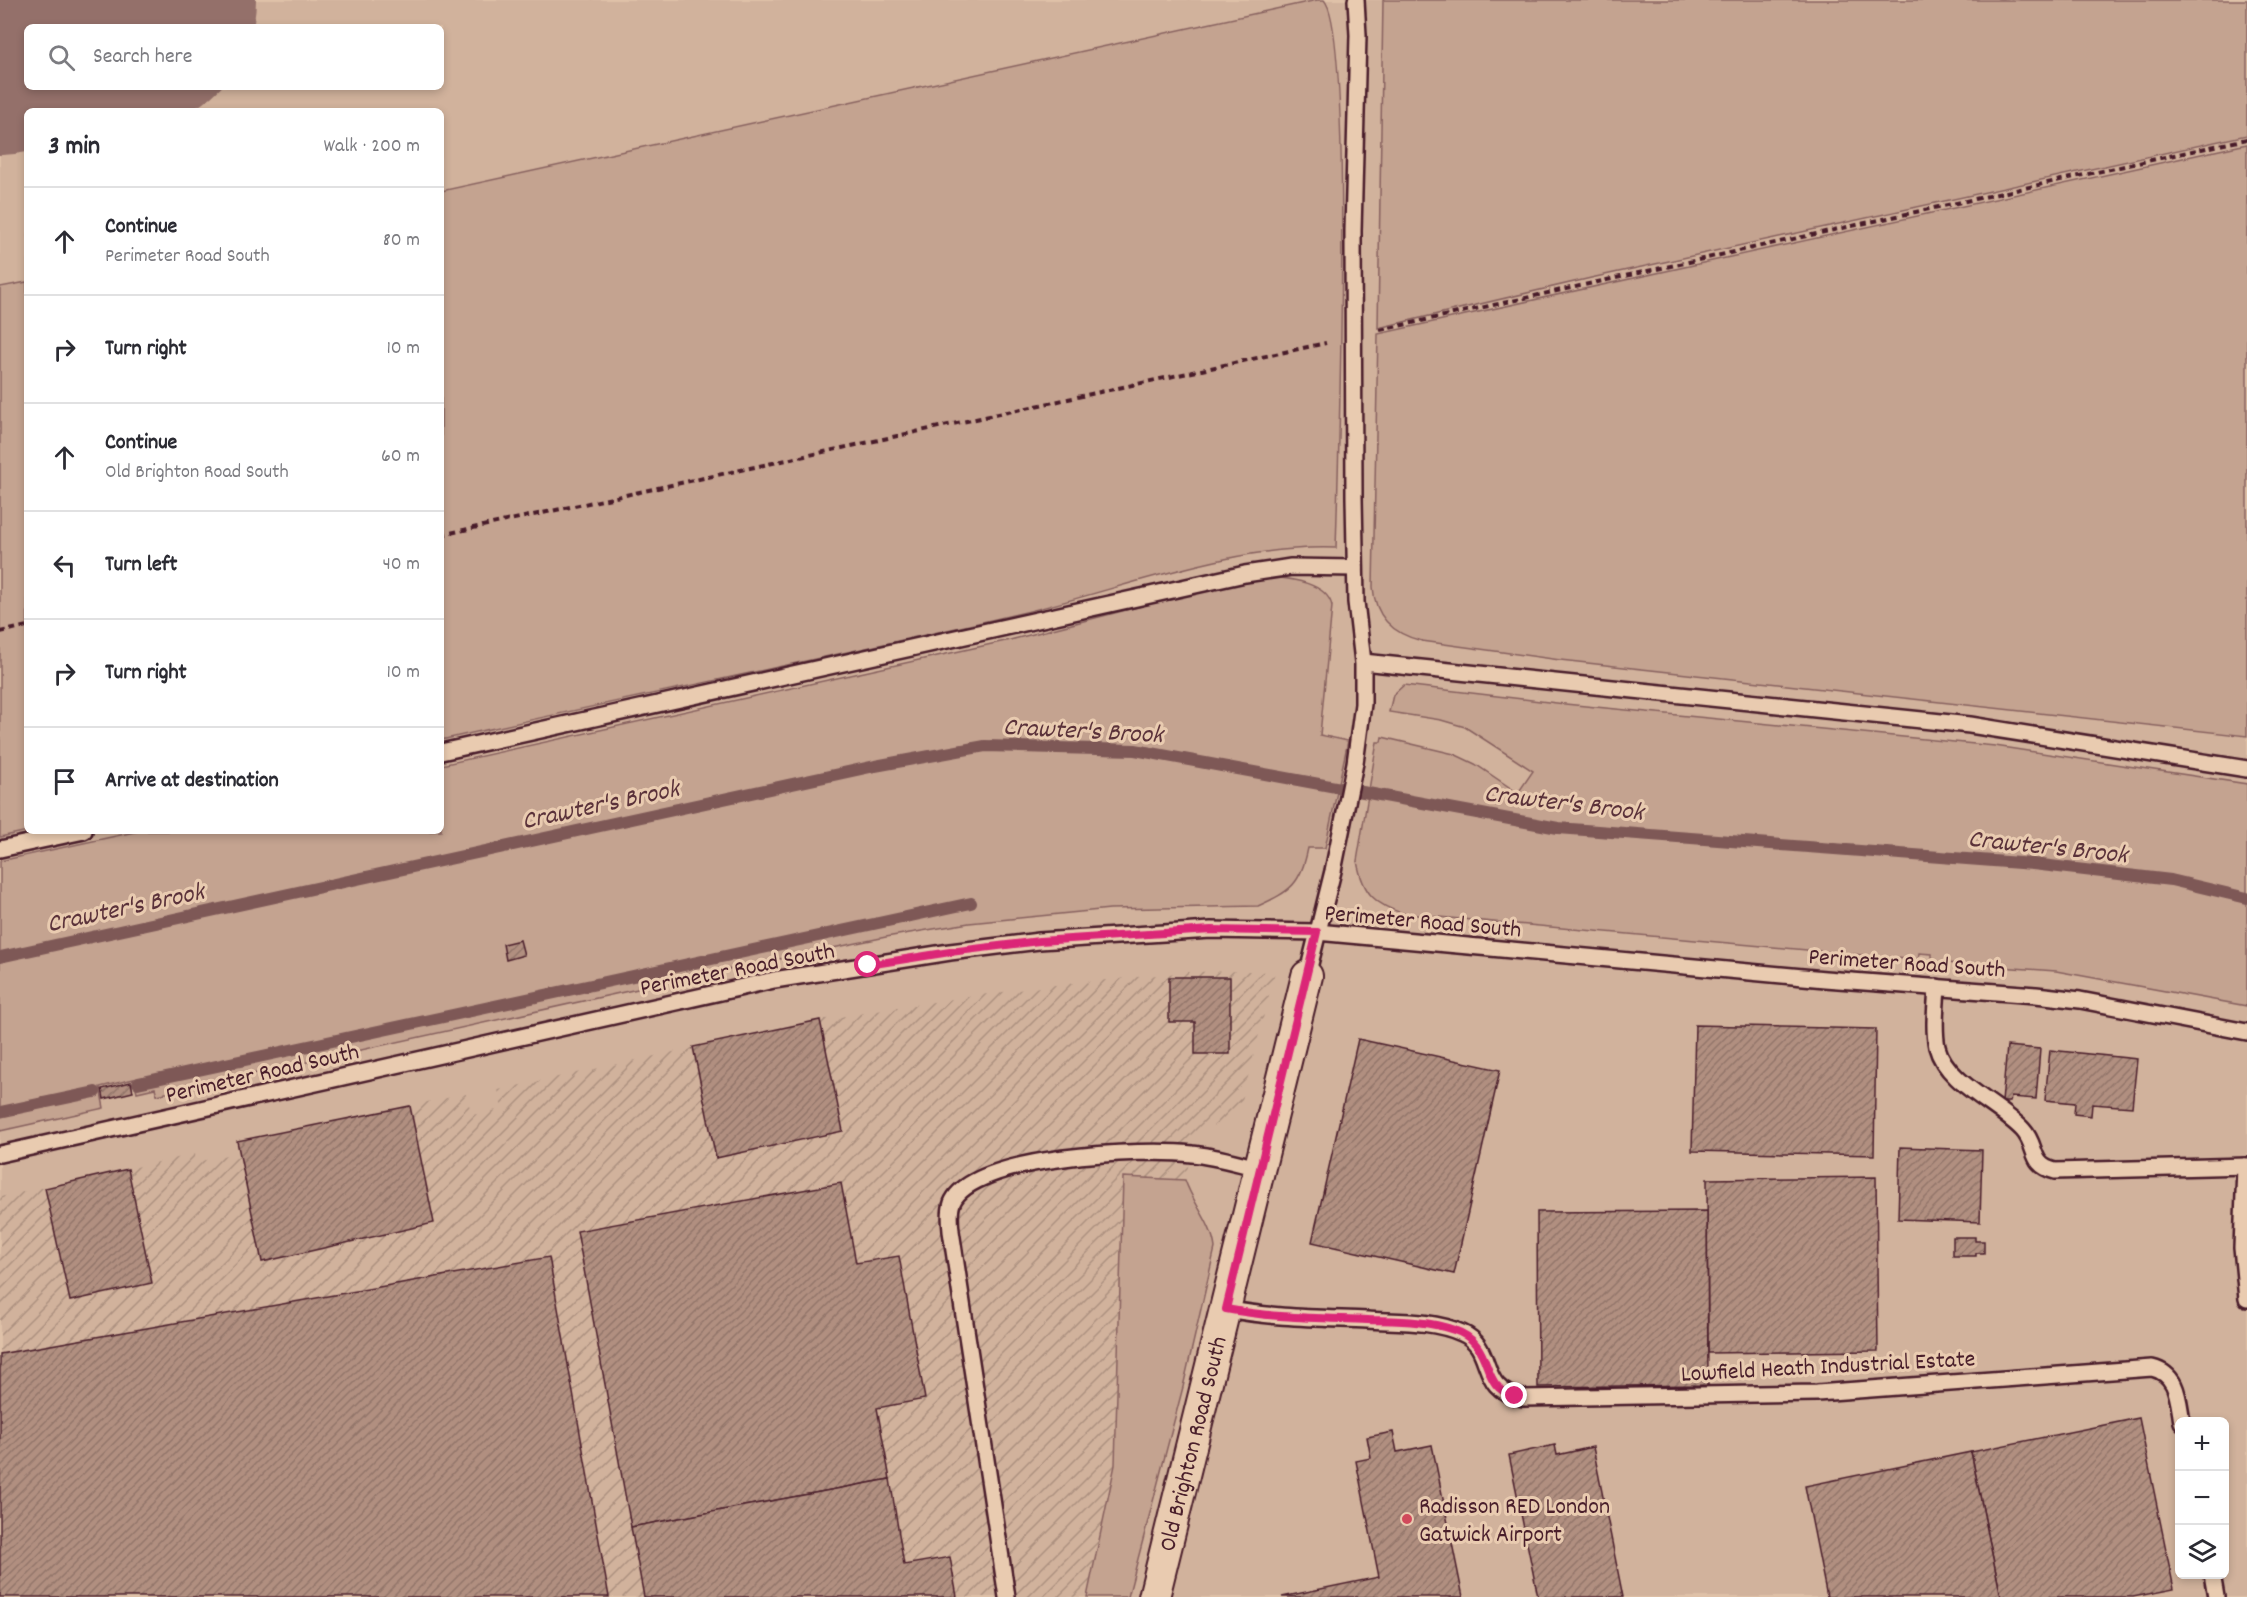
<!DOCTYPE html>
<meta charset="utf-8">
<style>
body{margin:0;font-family:Dekko,sans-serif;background:#f2f2f3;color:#2b2b33}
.controls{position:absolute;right:18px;bottom:18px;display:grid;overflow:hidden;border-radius:9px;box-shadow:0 3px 9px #0003}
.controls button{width:54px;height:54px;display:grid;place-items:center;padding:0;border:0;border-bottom:2px solid #e1e1e2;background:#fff;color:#2b2b33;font:30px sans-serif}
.stop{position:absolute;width:18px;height:18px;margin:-14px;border:4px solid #db2777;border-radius:50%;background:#fff}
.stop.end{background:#db2777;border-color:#fff;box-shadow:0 2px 6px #0008}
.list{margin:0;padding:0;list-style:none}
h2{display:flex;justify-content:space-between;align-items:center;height:78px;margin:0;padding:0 24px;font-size:26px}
h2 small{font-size:20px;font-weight:400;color:#7c7c81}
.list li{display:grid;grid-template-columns:39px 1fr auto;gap:18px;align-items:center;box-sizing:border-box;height:108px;padding:0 24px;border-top:2px solid #e1e1e2}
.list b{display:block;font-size:22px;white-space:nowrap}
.list p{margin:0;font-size:20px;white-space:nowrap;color:#7c7c81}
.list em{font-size:20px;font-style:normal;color:#7c7c81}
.icon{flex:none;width:33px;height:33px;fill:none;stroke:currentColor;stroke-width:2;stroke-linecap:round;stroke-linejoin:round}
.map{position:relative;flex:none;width:2247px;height:1597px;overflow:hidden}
.search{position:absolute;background:#fff;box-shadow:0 3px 9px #0003;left:24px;top:24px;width:420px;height:66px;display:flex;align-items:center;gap:15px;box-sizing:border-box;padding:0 21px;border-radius:9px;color:#7c7c81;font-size:22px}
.panel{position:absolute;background:#fff;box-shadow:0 3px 9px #0003;left:24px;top:108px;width:420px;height:726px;border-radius:9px}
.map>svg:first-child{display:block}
.built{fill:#d1b29c;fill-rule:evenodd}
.industrial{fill:url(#industrial-furrows)}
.grass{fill:#c4a390;stroke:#87615e;stroke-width:1.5}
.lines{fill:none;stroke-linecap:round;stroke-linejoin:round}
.stream{stroke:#7e5857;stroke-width:12}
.runway{stroke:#94706a;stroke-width:254}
.building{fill:url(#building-hatch);stroke:#4a1f2b;stroke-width:1.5}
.service-casing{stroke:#4a1f2b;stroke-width:20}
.minor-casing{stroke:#4a1f2b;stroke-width:34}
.path{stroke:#4a1f2b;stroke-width:4;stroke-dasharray:6 4.5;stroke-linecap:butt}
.service{stroke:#e9cbb0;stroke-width:15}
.minor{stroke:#e9cbb0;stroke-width:30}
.route{stroke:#db2777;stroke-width:8}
.poi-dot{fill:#d1495b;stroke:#e9cbb0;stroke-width:2}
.labels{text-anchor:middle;stroke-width:6;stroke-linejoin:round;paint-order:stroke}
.street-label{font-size:24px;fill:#4a1f2b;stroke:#e9cbb0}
.poi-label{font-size:24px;fill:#4a1f2b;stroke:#e9cbb0;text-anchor:start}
.water-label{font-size:26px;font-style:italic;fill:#5b323a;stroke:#e9cbb0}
</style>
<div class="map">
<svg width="2247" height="1597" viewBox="0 0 2247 1597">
<defs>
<pattern id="industrial-furrows" width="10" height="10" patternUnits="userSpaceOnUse" patternTransform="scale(1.5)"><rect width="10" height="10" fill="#d1b29c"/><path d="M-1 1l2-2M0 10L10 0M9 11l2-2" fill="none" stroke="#ac907f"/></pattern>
<pattern id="building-hatch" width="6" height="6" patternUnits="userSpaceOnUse" patternTransform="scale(1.5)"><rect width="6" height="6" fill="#b18f80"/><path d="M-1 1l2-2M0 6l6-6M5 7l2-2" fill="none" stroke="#927469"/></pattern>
</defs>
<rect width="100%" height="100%" fill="#dfc1a8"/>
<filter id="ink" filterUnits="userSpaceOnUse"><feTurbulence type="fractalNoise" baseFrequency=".0167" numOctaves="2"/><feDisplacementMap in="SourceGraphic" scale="12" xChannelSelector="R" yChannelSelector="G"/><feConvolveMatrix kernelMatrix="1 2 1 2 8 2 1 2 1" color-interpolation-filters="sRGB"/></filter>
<g filter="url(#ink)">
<path class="built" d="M0,0h2247v979l-888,-104 9,5 609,75 270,45v597h-2247v-475l102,-22 -2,-13 35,-8 3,13 184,-41 564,-114 83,-14 141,-14 141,-2 32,-40 -1283,222zM27,27h414v60h-414zM27,111h414v720h-414zM2180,1422h44v152h-44z"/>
<path class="industrial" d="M1247,971l28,1 -36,140 -44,24 -10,44 -62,-2 -8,287 -28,132h-1087v-400l195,-43 2,8 42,-10 -2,-11 229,-47 6,21 30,-6 -4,-19 322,-70 145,-23 90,-12 133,-13z"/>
<g class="grass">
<path d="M1317,0h7c29,28 14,479 12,548 -105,-4 -216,42 -319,66 -191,45 -384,82 -576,126v-549z"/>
<path d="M1383,0h864v135l-656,143 -213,50z"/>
<path d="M2247,144v592l-687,-76 -138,-19c-29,-7 -47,-24 -49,-54l5,-253z"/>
<path d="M27,282l1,549 -28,6v-550z"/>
<path d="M1272,577c20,2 55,6 60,29l-12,129 28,6 -23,107h-17c-7,36 -17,43 -50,58l-148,3 -141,14 -83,14 -194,40 -535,118 -2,-7 -18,4 -3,-13 -34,8 4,21 -104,23v-270l139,-30h302v-66l569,-125 213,-55z"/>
<path d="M1404,685l161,19 430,42 252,38v222l-191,-35 -124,-9v-8l-13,-1 -1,7 -513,-46c-30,-9 -42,-20 -48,-53l20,-119h4l1,-5 72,17 21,10 43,29 15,-22 -68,-44 -24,-7 -52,-8 4,-17z"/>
<path d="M1123,1177l62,3c8,24 27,43 30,68l-32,139 -55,210h-41l28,-132z"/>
</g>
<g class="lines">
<g class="stream">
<path d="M0,957l875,-191 110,-20 150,4 423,78 475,36 138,16 76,18"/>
<path d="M138,1083l833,-180"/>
<path d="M0,1112l95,-20"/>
</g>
<path class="runway" d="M0,28l129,-28"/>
</g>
<g class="building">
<path d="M520,940l4,15 -18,5 -3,-16z"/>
<path d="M1169,977h61v77h-35v-32h-26z"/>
<path d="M820,1020l23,111 -127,27 -23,-111z"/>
<path d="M1695,1025l181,4 -2,126 -182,-4z"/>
<path d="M1358,1039l142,31 -46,204 -142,-32z"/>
<path d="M2007,1046l33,3 -4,50 -25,-2 -1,5h-8z"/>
<path d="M2050,1050l87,9 -5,48 -40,-3 -1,12 -17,-2 1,-11 -30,-3z"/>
<path d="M131,1082l2,10 -29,7 -2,-10z"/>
<path d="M410,1106l24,117 -172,39 -25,-121z"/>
<path d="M1900,1147l82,3 -2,72 -82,-3z"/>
<path d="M128,1169l24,114 -82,18 -25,-113z"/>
<path d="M1876,1177l2,174 -170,2 -1,-174z"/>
<path d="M841,1183l15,80 43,-7 26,143 -48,9 13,71 -259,48 -54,-296z"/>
<path d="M1707,1211l1,174 -170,2 -1,-175z"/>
<path d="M1953,1237h22v4h9v12h-8v3h-23z"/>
<path d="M549,1257l60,340h-609v-243z"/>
<path d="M2139,1418l35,171 -41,8h-132l-30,-145z"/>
<path d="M1393,1432l4,20 35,-7 31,152h-181l97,-20 -23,-116 15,-3 -4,-21z"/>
<path d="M1555,1445l2,10 36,-8 30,150h-85l-29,-142z"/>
<path d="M1971,1452l30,145h-174l-22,-111z"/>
<path d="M890,1479l14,86 46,-8 7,40h-313l-13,-70z"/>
</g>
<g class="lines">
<g class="service-casing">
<g id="service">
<path d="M1363,662l607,63 277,44"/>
<path d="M441,752l804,-178 46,-7 64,1"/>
<path d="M0,849l84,-18"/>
<path d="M1307,976l26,-105 22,-108 8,-59v-42l-7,-60 -2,-104 -1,-267 5,-196 -2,-35"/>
<path d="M1937,987c-1,19 -4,41 0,60 9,36 62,57 86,83 15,16 6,35 32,41l192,-5"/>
<path d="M0,1154l774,-174 176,-28 89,-11 172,-11 106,2 508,47 211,16 44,5 167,32"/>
<path d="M2245,1166l-3,82 5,51"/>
<path d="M1226,1309c47,9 94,9 141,11 32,2 65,0 95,13 35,15 13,57 61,65l294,-5 335,-25c26,6 26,31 30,54"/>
<path d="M2212,1574l4,23"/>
<path d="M1007,1597l-56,-366c-1,-9 -2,-19 1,-28 19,-48 195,-55 240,-49 22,2 45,9 67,14"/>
</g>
</g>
<g class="minor-casing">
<g id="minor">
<path id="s1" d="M1154,1597l153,-621"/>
</g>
</g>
<g class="path">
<path d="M1380,330l867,-191"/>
<path d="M441,535l885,-192"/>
<path d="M0,632l27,-6"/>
</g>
<use href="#service" class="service"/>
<use href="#minor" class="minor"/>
</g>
</g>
<g class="lines" filter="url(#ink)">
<path class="route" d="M868,965l82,-13 89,-11 172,-11 106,2 -91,377c47,9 94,9 141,11 29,1 59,0 87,10 43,14 23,57 61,66"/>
</g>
<circle class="poi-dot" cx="1407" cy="1519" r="6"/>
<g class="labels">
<g class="street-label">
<text transform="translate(1423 920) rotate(5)" y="8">Perimeter Road South</text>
<text transform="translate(1907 962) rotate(4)" y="8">Perimeter Road South</text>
<text transform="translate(737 968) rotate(-11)" y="8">Perimeter Road South</text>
<text transform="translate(262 1072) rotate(-13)" y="8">Perimeter Road South</text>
<text transform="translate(1828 1365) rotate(-3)" y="8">Lowfield Heath Industrial Estate</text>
<text dy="8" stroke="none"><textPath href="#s1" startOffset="158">Old Brighton Road South</textPath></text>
</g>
<g class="poi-label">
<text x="1419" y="1513">Radisson RED London<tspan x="1419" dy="28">Gatwick Airport</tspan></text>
</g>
<g class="water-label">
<text transform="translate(1083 729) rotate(3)" y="9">Crawter's Brook</text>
<text transform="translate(1564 801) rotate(7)" y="9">Crawter's Brook</text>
<text transform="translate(600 803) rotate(-12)" y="9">Crawter's Brook</text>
<text transform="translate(2048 845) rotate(6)" y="9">Crawter's Brook</text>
<text transform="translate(125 906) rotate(-12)" y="9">Crawter's Brook</text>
</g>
</g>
</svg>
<div class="controls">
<button>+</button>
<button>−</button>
<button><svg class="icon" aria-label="layers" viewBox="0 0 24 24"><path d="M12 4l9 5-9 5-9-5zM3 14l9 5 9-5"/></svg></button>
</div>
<div class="stop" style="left:868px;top:965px"></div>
<div class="stop end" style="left:1515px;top:1396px"></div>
<div class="search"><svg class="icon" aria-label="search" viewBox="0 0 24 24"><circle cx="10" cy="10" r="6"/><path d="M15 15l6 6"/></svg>Search here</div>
<section class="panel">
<h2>3 min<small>Walk · 200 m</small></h2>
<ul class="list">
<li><svg class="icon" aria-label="ahead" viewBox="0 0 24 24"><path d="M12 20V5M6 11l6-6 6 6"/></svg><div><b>Continue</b><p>Perimeter Road South</p></div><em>80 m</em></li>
<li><svg class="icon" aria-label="right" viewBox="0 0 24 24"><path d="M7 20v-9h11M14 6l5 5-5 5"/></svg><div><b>Turn right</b></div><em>10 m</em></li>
<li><svg class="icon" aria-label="ahead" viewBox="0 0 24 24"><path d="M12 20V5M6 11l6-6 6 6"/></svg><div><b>Continue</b><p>Old Brighton Road South</p></div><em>60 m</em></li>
<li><svg class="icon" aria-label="left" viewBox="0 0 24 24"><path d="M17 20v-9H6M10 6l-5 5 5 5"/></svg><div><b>Turn left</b></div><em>40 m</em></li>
<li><svg class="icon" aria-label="right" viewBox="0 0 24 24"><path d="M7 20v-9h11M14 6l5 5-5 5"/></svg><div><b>Turn right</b></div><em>10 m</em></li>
<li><svg class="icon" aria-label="arrive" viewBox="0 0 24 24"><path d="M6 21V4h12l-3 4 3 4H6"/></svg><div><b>Arrive at destination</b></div></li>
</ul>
</section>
</div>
